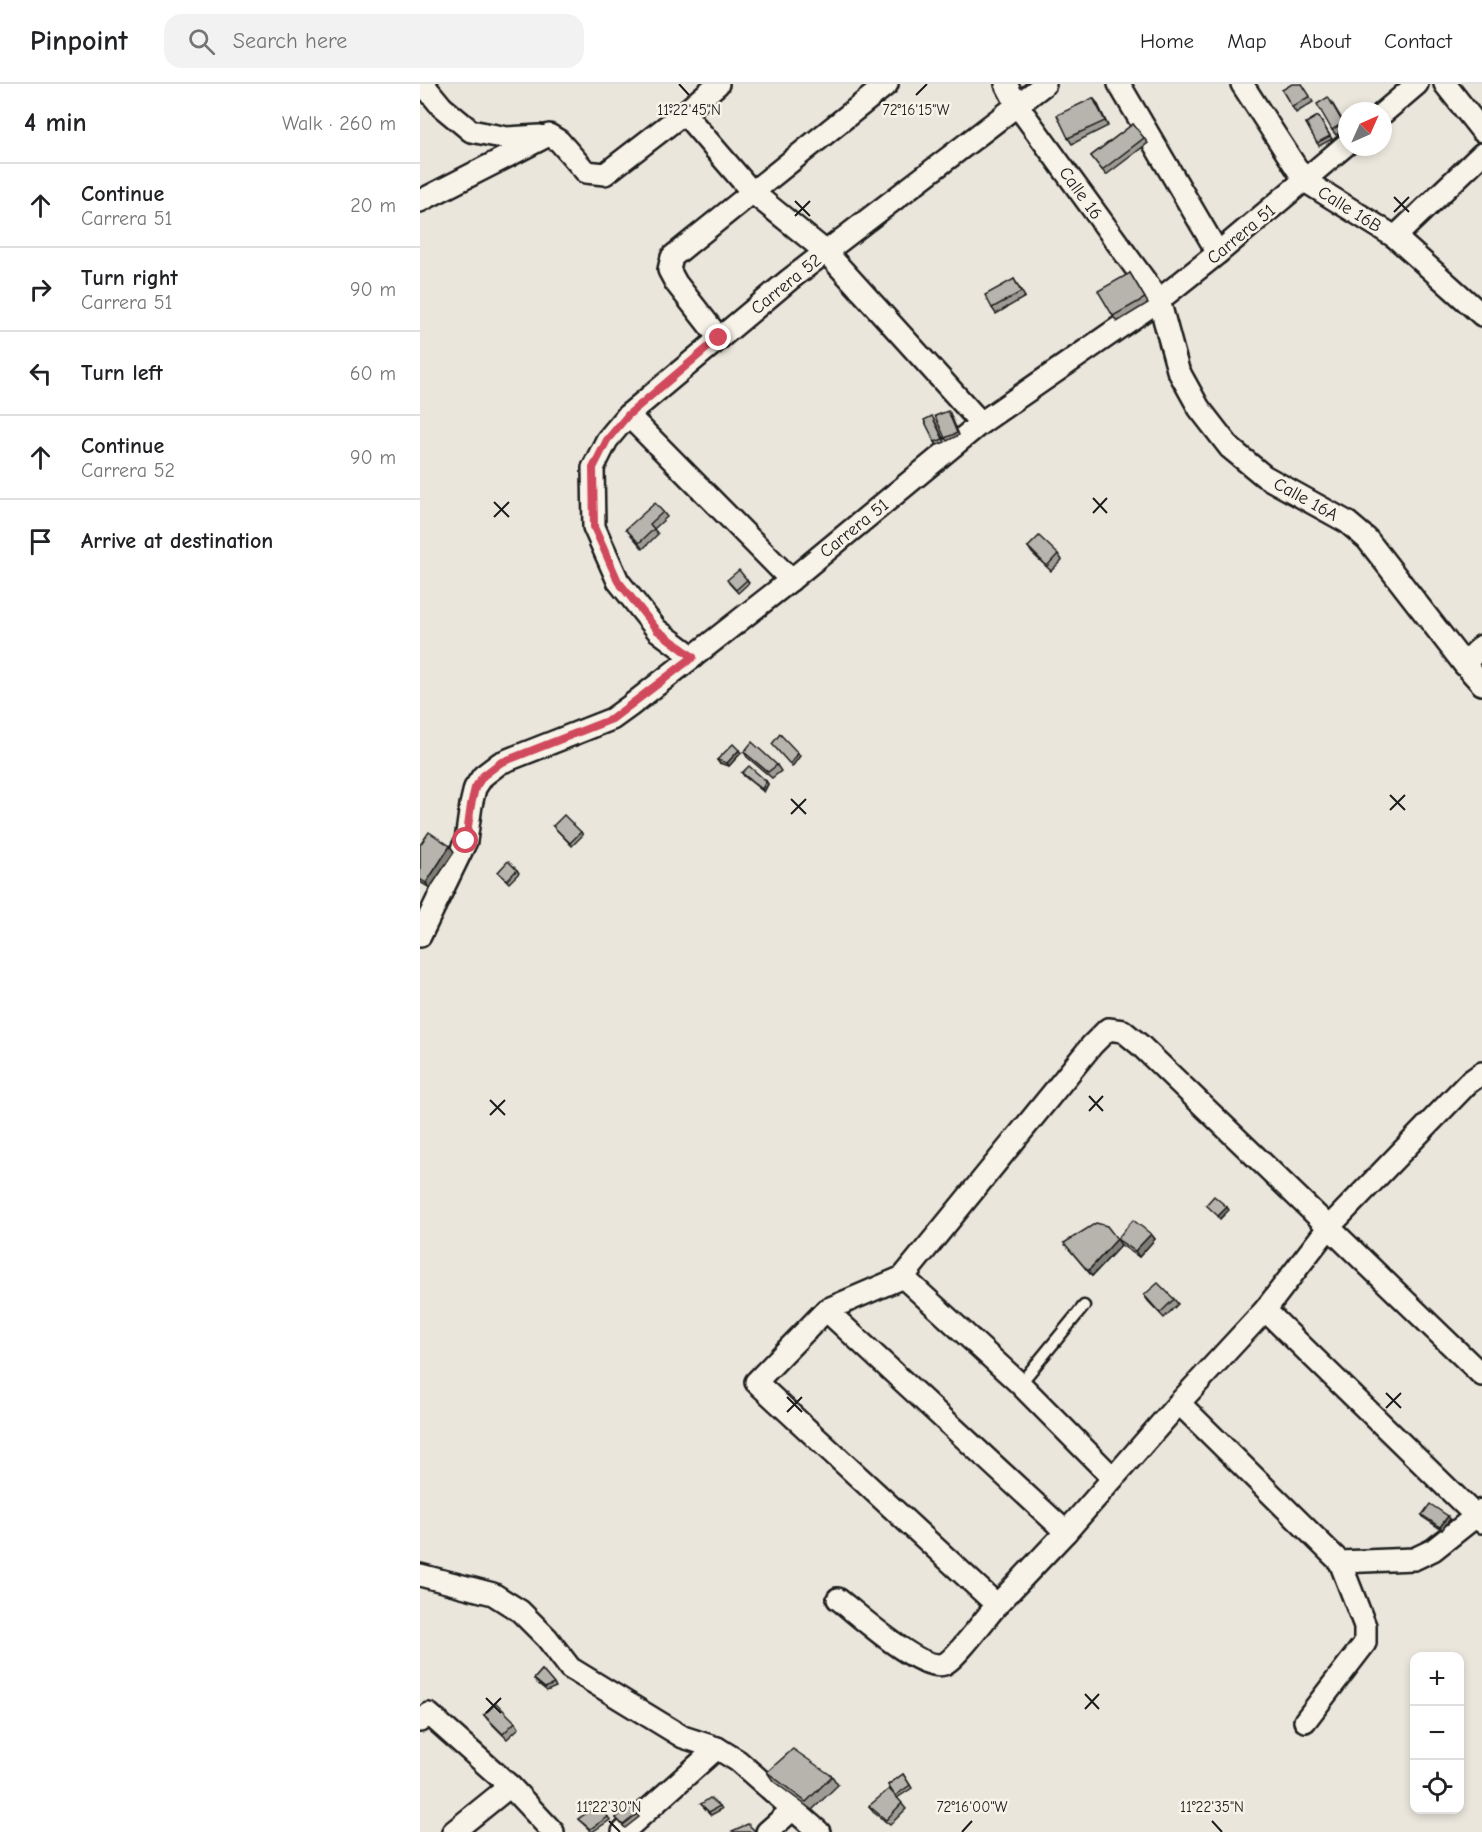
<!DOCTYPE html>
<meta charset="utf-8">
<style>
body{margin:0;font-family:"Comic Neue",sans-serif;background:#f2f2f2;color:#202124}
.controls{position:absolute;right:18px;bottom:18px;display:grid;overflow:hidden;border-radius:12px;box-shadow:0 3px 9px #0003}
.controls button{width:54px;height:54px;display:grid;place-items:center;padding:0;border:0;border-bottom:2px solid #e0e0e0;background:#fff;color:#202124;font:30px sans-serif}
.compass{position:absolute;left:918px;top:18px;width:54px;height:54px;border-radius:50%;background:#fff;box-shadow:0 3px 9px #0003;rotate:45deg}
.stop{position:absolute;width:18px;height:18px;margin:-14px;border:4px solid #d1495b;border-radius:50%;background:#fff}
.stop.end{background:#d1495b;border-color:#fff;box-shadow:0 2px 6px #0008}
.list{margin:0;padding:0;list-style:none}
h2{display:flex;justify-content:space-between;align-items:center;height:78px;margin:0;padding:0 24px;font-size:26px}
h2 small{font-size:20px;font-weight:400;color:#757577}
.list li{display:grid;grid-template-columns:39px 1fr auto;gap:18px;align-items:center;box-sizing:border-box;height:84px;padding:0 24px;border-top:2px solid #e0e0e0}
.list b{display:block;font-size:22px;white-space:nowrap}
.list p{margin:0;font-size:20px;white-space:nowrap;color:#757577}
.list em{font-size:20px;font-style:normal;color:#757577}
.icon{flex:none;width:33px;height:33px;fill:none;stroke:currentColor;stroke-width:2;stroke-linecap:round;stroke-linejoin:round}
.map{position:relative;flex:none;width:1062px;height:1748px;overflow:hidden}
header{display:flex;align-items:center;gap:36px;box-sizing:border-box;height:84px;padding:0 30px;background:#fff;border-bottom:2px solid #e0e0e0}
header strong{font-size:28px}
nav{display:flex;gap:33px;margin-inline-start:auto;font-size:21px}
.search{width:420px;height:54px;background:#f2f2f2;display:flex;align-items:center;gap:15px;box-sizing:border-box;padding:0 21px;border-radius:18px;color:#757577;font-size:22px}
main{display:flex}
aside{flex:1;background:#fff}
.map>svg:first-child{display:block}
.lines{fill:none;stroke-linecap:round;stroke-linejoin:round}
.service-casing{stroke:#1c1c1c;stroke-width:15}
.minor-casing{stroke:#1c1c1c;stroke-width:26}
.service{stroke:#f7f3e8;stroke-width:10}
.minor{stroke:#f7f3e8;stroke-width:21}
.wall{fill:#9d9b94;stroke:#1c1c1c;stroke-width:1.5}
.shaded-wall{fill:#7f7e78;stroke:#1c1c1c;stroke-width:1.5}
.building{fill:#b6b4ac;stroke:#1c1c1c;stroke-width:1.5}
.route{stroke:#d1495b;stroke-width:8}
.ticks{fill:none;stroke:#1c1c1c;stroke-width:2}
.labels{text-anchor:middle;stroke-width:5;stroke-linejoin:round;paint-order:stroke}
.street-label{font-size:18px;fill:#1c1c1c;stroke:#f7f3e8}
.ticks-label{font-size:15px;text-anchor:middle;fill:#1c1c1c;stroke:#f7f3e8;stroke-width:5;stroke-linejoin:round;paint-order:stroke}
</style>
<header>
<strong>Pinpoint</strong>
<div class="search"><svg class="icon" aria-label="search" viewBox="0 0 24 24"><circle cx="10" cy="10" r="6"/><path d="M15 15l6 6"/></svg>Search here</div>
<nav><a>Home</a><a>Map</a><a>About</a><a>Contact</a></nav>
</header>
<main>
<aside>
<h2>4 min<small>Walk · 260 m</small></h2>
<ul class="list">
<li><svg class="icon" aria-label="ahead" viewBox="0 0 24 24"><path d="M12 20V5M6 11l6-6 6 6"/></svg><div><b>Continue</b><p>Carrera 51</p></div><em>20 m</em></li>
<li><svg class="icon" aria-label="right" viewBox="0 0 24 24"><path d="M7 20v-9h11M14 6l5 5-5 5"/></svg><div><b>Turn right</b><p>Carrera 51</p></div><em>90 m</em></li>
<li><svg class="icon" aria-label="left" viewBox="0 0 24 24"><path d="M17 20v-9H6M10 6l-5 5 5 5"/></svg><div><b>Turn left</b></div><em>60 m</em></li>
<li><svg class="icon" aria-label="ahead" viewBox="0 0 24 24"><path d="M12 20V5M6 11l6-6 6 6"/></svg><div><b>Continue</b><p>Carrera 52</p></div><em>90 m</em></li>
<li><svg class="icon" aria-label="arrive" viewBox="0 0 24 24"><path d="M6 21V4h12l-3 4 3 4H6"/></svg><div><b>Arrive at destination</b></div></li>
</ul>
</aside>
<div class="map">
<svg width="1062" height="1748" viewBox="0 0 1062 1748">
<rect width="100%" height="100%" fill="#eae6dc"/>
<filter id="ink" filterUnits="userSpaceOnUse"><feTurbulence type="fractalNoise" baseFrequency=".0167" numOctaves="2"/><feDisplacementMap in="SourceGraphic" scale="12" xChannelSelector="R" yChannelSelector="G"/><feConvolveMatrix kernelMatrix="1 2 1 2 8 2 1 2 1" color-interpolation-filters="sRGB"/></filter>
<g filter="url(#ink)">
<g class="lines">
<g class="service-casing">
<path id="service" d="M600,1300l64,-78"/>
</g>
<g class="minor-casing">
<g id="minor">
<path d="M3,0l19,23 29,24 36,7 33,-2"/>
<path d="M586,0l11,21 142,195 19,70 21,38 31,40 34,28 83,46 20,17 97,125 18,20"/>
<path d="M699,0l99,169"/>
<path d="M822,0l63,97 90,56 87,78"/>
<path d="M1025,0l37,47"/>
<path d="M264,29l68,79 74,60 155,171"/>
<path d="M963,29l34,-29"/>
<path d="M0,117l129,-66 10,6 27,31 19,2 79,-61 34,-29"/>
<path d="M975,153l87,-83"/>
<path d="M299,254l-43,-55 -7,-13 3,-13 215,-173"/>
<path d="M208,331l163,165"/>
<path d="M273,573l-36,-27 -39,-49 -24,-54 -1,-59 14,-28 21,-25 161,-135 256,-196"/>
<path d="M1044,580l18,-18"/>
<path d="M0,852l46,-95 5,-36 4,-17 8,-12 17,-13 112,-44 18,-13 161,-126 190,-157 178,-123 59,-47 129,-109"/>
<path d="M1062,989l-14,10 -140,145 -63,82 -86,93 -113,129 -69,73 -241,-223 70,-72 77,-33 189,-232 16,-16 15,2 17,14 342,330"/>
<path d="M483,1193l117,107 93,94"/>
<path d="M406,1226l240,222"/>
<path d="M845,1226l217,212"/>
<path d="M759,1319l161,159 25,64v17l-60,78"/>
<path d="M920,1478l74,-3 19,-9 43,-34 6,-6"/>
<path d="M0,1491l73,19 27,17 27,27 23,30 113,69 34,11 21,13 81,71"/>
<path d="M418,1515c21,16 82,73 106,65 11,-4 43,-48 53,-59"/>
<path d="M0,1637l9,-7 81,72 43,46"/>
<path d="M33,1748l57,-46"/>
<path d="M203,1748l94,-84"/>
<path d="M347,1748l26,-23"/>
</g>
</g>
<use href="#service" class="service"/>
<use href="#minor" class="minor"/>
</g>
<g class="wall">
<path d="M882,0l11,18 -17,11 -14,-23z"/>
<path d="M673,14l4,5 11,23 -36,18 -4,-6z"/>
<path d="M912,19l15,25 -11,7 -4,-5z"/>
<path d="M898,32l14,23 -13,7 -13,-23z"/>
<path d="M713,40l15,19 -42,32 -15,-19z"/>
<path d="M710,189l18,30 -31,19 -4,-6z"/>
<path d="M594,195l11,18 -29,17 -4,-6z"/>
<path d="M530,329l9,22 -12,6 -2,-3z"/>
<path d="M514,335l11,23 -8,3 -2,-3z"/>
<path d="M243,428l4,5 -13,12 4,5 -15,15 -17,-20z"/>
<path d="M608,463l30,7 4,6 -11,11 -19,-18z"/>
<path d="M327,496l2,3 -11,10 -9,-10z"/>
<path d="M324,668l33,13 4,6 -9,7 -25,-21z"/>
<path d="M321,669l-12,13 -10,-3 -2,-3z"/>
<path d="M322,689l24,8 2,3 -4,8 -20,-16z"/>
<path d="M133,742l28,6 2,3 -11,11z"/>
<path d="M0,761l30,1 4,6 -24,36 -10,-6z"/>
<path d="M97,786l2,3 -10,10 -11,-11z"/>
<path d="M731,1150l4,5 -16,18 -18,-12 -29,31 -28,-33 53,-4z"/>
<path d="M724,1211l30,4 4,5 -14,14 -16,-17z"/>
<path d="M1002,1431l28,4 -8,11 -18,-12z"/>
<path d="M122,1586l14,17 -9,4 -11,-9 -2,-3z"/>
<path d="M64,1631l31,7 4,6 -12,11 -19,-19z"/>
<path d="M347,1688l65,4 6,9 -26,25 -39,-29z"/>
<path d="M483,1690l9,14 -15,10 9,11 -16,16 -17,-13 -4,-6 27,-10 -8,-11z"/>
<path d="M180,1720l10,16 -18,12 -14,-13z"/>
<path d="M281,1720l19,2 2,3 -11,6z"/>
<path d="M217,1730l2,3 -14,11 -9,-10z"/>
</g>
<g class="shaded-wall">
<path d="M673,14l4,5 11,23 -3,-5z"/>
<path d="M319,666l2,3 -12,13 -2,-3z"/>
<path d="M378,669l2,3 -8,11 -2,-3z"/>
<path d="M346,697l2,3 -4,8 -2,-3z"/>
<path d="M30,762l4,6 -24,36 -4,-5z"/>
<path d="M807,1123l2,3 -9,9 -2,-3z"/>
<path d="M731,1150l4,5 -16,18 -4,-6z"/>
<path d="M697,1155l4,6 -29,31 -4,-5z"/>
<path d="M1028,1432l2,3 -8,11 -2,-3z"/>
</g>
<g class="building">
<path d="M872,0h10l8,12 -18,11 -10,-17z"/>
<path d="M908,13l15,26 -11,7 -15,-26z"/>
<path d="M673,14l12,23 -37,17 -11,-23z"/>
<path d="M898,32l12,20 -13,7 -11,-20z"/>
<path d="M713,40l11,14 -42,32 -11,-14z"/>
<path d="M710,189l15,25 -32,18 -15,-25z"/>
<path d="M594,195l7,13 -29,16 -7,-13z"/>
<path d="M528,327l9,22 -12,5 -10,-22z"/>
<path d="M512,332l11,23 -8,3 -11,-22z"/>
<path d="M235,419l8,9 -13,12 4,5 -15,14 -13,-14z"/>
<path d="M619,452l19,18 -11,12 -19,-19z"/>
<path d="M319,486l8,10 -11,10 -9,-10z"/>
<path d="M360,650l18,19 -8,11 -18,-20z"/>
<path d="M332,658l25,23 -9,7 -24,-20z"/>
<path d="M313,660l6,6 -12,13 -10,-3z"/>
<path d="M329,682l17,15 -4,8 -20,-16z"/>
<path d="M144,731l17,17 -11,11 -17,-17z"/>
<path d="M9,748l21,14 -24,37 -6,-4v-34z"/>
<path d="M88,777l9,9 -10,10 -9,-8z"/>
<path d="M794,1112l13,11 -9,9 -12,-11z"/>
<path d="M713,1136l18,14 -16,17 -18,-12z"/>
<path d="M676,1139l11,3 10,13 -29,32 -24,-28z"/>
<path d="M738,1199l16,16 -14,14 -16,-18z"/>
<path d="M1010,1420l18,12 -8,11 -18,-12z"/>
<path d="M122,1586l12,14 -9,4 -11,-9z"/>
<path d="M76,1619l19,19 -12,12 -19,-19z"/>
<path d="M373,1665l39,27 -26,26 -39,-30z"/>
<path d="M483,1690l7,11 -15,11 -7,-11z"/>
<path d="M469,1705l13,14 -16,17 -17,-14z"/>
<path d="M290,1714l10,8 -11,6 -8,-8z"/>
<path d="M180,1720l8,13 -18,12 -12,-10z"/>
<path d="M209,1722l8,8 -14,11 -7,-7z"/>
<path d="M328,1740l8,8h-22l-2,-1z"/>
</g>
</g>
<g class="lines" filter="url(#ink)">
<path class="route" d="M46,757l5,-36 4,-17 8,-12 17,-13 112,-44 81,-62 -36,-27 -39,-49 -24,-54 -1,-59 14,-28 21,-25 91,-77"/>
</g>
<path class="ticks" d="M259,0l10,11M496,11l11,-11M974,113l15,15M375,117l15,15M974,128l15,-15M375,132l15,-15M673,414l14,15M74,418l15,15M673,429l14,-15M74,433l15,-15M970,711l15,15M371,715l15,15M970,726l15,-15M371,730l15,-15M669,1012l14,15M70,1016l15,15M669,1027l14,-15M70,1031l15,-15M966,1309l15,15M367,1313l15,15M966,1324l15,-15M367,1328l15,-15M665,1610l14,15M66,1614l15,15M665,1625l14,-15M66,1629l15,-15M189,1737l11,11M792,1737l10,11M542,1748l10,-11"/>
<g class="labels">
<g class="street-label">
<text transform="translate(661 109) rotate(54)" y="6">Calle 16</text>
<text transform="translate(930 125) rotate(32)" y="6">Calle 16B</text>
<text transform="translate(821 150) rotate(-40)" y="6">Carrera 51</text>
<text transform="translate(366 200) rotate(-39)" y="6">Carrera 52</text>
<text transform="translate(886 415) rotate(29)" y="6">Calle 16A</text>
<text transform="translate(434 444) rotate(-39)" y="6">Carrera 51</text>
</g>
</g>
<g class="ticks-label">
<text x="269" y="31">11°22'45"N</text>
<text x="496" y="31">72°16'15"W</text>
<text x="189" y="1728">11°22'30"N</text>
<text x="552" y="1728">72°16'00"W</text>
<text x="792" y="1728">11°22'35"N</text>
</g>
</svg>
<div class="controls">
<button>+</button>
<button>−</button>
<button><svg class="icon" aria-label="locate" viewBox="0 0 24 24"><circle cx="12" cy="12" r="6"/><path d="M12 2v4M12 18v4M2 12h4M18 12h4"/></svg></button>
</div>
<svg class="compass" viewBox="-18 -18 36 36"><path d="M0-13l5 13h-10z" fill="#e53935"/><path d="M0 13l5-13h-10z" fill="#757577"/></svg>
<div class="stop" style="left:46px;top:757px"></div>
<div class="stop end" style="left:299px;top:254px"></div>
</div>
</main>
